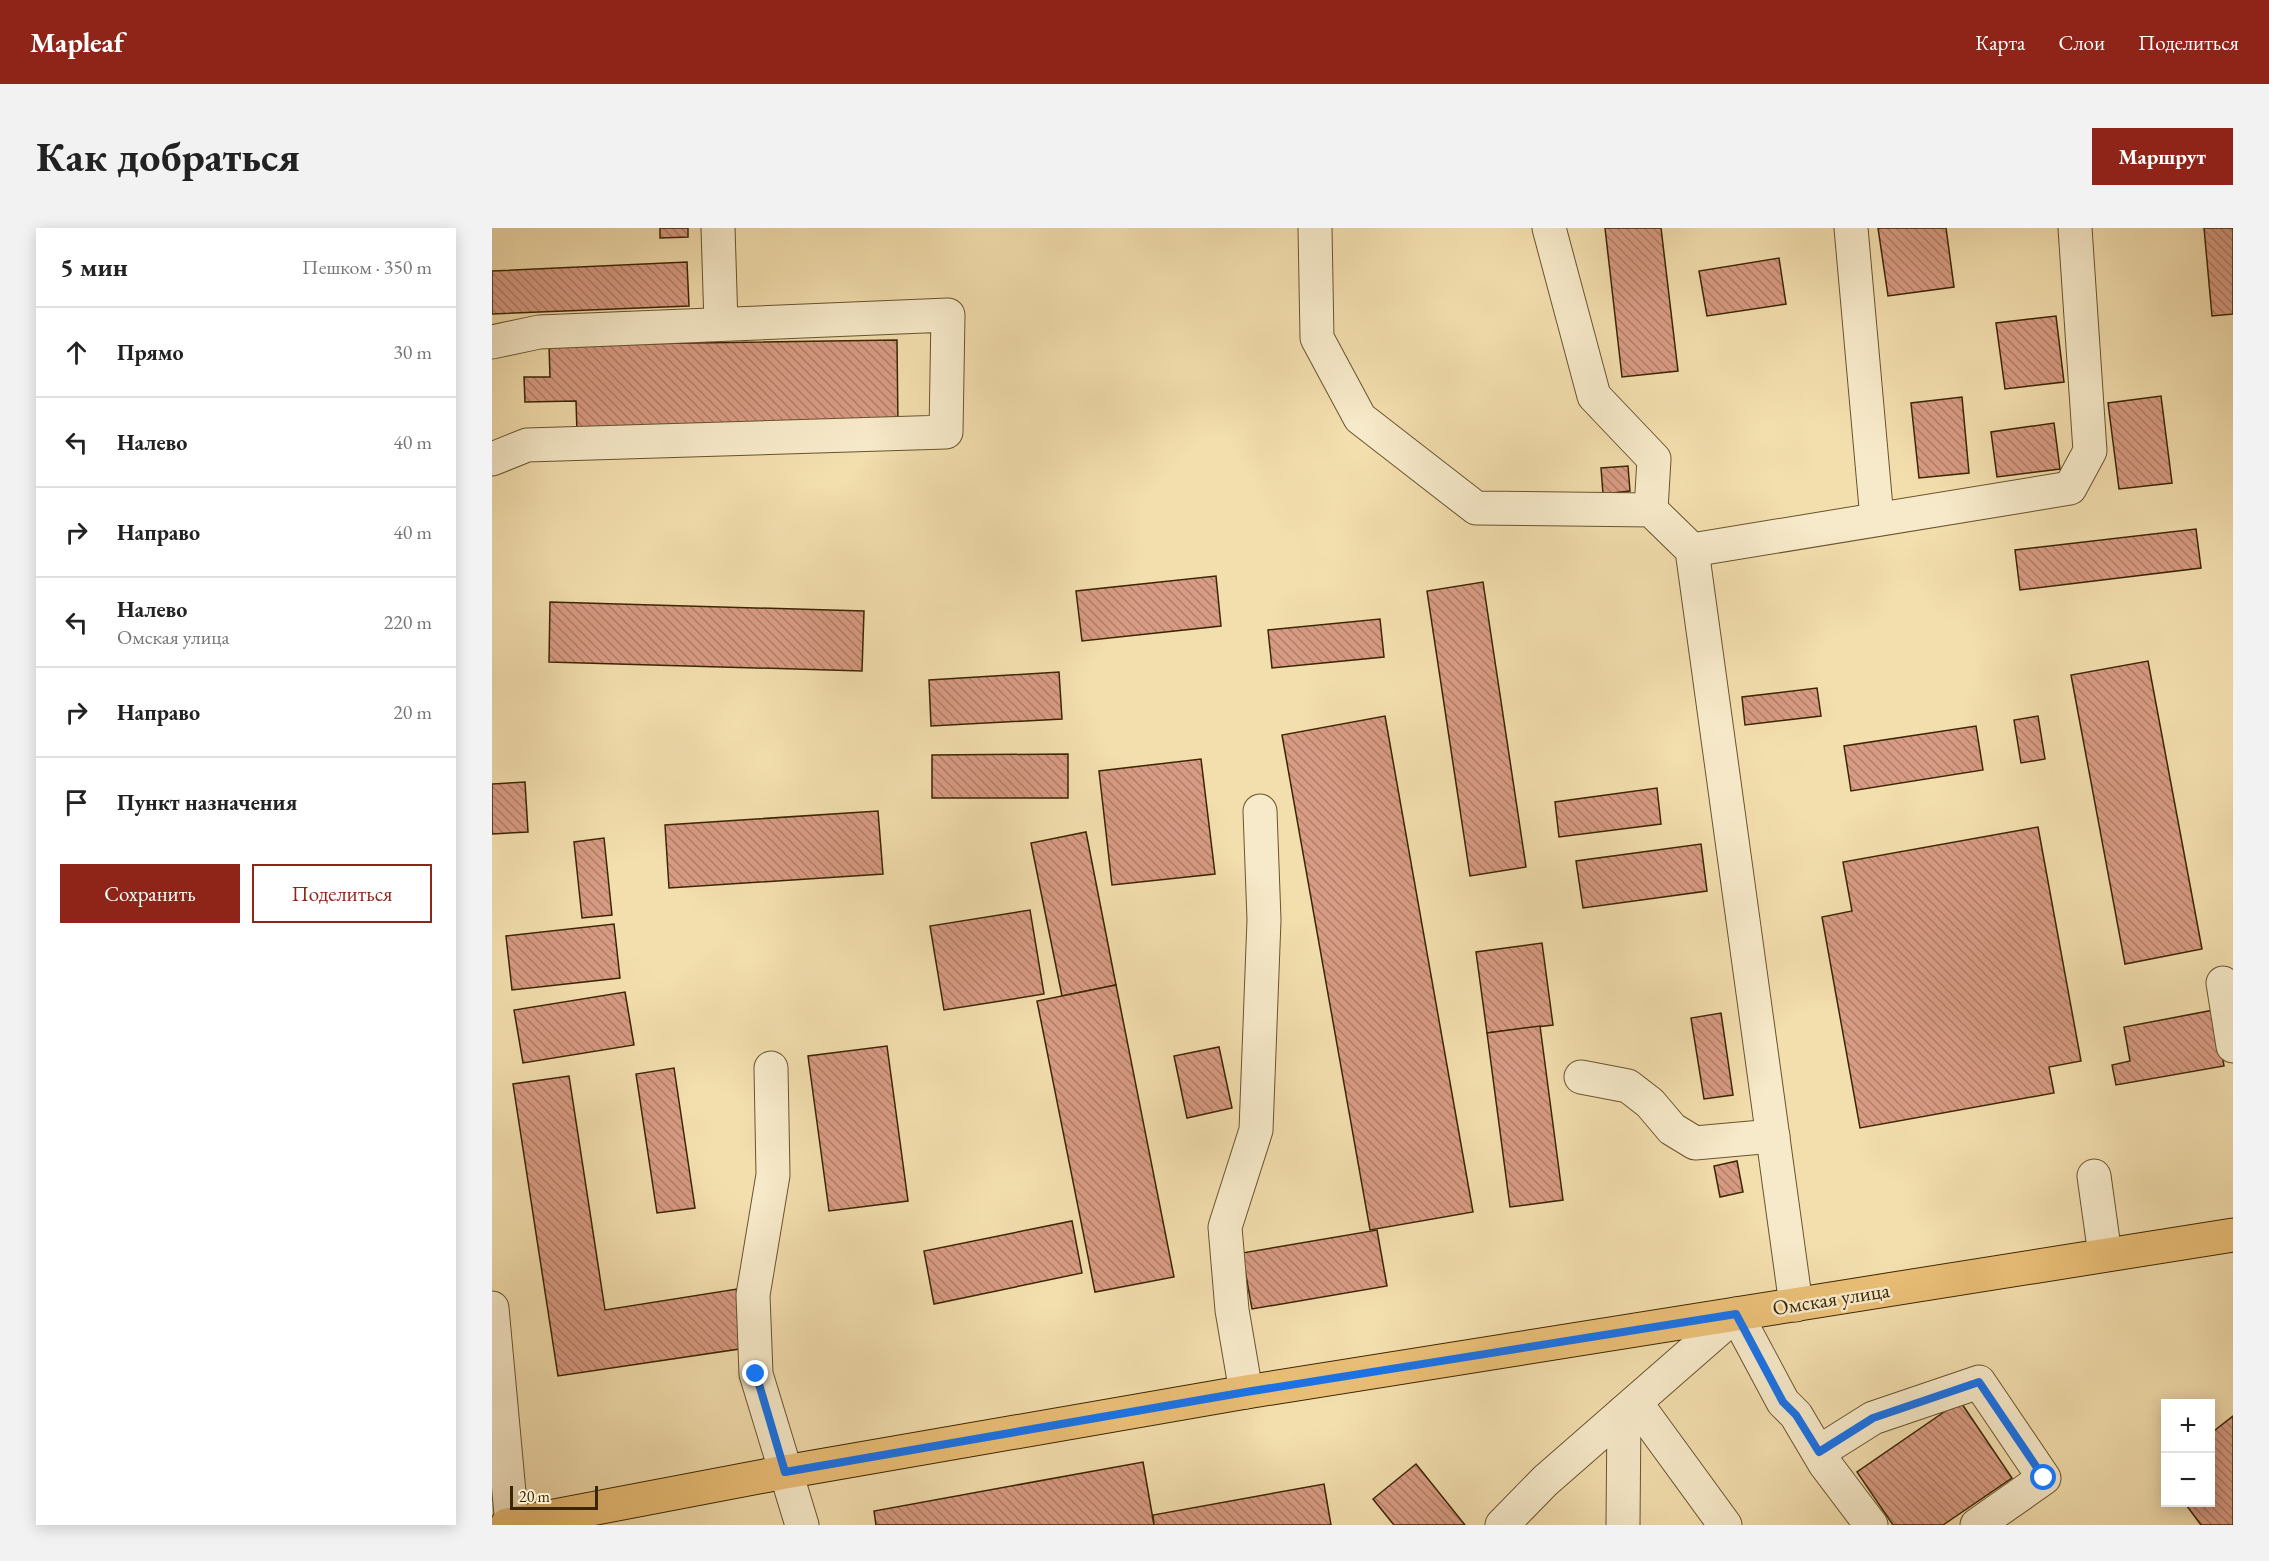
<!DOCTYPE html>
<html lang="ru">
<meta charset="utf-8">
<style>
body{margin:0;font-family:"EB Garamond",serif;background:#f2f2f2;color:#222}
.controls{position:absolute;right:18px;bottom:18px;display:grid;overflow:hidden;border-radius:0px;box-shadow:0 3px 15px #0003}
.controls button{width:54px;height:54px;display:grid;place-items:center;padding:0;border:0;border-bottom:2px solid #e0e0e0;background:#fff;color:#222;font:30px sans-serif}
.scale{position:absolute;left:18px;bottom:15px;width:88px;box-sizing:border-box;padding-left:6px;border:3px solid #3b2603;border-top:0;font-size:16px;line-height:21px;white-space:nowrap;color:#3b2603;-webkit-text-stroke:4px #f7eaca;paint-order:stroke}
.stop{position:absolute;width:18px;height:18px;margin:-14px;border:4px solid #1a73e8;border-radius:50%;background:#fff}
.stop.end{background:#1a73e8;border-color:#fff;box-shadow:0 2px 6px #0008}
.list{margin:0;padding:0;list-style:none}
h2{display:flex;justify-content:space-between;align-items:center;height:78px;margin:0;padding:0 24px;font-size:26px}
h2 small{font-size:20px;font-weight:400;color:#767676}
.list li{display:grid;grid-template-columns:39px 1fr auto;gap:18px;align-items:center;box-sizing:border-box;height:90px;padding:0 24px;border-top:2px solid #e0e0e0}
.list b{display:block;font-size:22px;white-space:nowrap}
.list p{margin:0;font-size:20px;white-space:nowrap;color:#767676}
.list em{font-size:20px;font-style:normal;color:#767676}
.actions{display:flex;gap:12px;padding:18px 24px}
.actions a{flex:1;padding:14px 0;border:2px solid #8f2418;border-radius:0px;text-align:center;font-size:21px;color:#8f2418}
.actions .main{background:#8f2418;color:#fff}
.icon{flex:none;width:33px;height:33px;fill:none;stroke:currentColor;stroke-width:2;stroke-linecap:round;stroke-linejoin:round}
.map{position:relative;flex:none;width:1741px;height:1297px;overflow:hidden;border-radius:0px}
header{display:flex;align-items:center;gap:36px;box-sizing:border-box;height:84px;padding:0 30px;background:#8f2418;color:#fff}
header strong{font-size:28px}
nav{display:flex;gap:33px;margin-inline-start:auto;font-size:21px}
.intro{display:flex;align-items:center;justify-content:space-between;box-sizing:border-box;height:144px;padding:0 36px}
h1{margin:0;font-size:42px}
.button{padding:15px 27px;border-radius:0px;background:#8f2418;color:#fff;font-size:21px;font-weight:700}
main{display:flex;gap:36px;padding:0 36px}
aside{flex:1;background:#fff;border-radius:0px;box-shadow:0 3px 15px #0003}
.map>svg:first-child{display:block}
.building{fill:url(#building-back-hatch);stroke:#3b2603;stroke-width:1.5}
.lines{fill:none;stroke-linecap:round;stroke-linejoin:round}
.minor-casing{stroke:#69542e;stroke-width:35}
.major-casing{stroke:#3b2603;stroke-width:35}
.minor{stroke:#f7eaca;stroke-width:33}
.major{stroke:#eabf77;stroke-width:33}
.route{stroke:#1a73e8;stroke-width:8}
.labels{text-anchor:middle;stroke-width:5;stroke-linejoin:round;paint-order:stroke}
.street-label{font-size:21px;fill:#3b2603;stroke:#f7eaca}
</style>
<header>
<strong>Mapleaf</strong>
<nav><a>Карта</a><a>Слои</a><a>Поделиться</a></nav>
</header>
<div class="intro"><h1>Как добраться</h1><a class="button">Маршрут</a></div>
<main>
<aside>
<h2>5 мин<small>Пешком · 350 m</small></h2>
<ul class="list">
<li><svg class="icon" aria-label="ahead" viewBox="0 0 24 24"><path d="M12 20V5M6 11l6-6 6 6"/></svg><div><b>Прямо</b></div><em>30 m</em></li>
<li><svg class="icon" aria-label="left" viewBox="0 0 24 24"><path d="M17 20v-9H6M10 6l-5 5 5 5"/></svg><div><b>Налево</b></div><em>40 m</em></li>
<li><svg class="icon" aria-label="right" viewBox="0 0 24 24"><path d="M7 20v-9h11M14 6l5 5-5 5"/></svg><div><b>Направо</b></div><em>40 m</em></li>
<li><svg class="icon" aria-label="left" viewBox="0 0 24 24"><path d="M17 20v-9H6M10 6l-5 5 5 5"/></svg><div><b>Налево</b><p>Омская улица</p></div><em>220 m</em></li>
<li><svg class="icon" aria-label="right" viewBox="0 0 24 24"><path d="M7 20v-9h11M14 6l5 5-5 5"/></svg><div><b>Направо</b></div><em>20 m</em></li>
<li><svg class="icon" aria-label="arrive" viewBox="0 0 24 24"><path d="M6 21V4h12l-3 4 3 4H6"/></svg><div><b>Пункт назначения</b></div></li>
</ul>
<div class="actions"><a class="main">Сохранить</a><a>Поделиться</a></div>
</aside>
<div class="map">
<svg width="1741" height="1297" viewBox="0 0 1741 1297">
<defs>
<pattern id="building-back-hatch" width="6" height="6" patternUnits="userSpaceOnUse" patternTransform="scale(1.5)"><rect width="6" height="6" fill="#d89b83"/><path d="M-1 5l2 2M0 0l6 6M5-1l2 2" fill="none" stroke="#b07e69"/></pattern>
</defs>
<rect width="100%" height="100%" fill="#f3deae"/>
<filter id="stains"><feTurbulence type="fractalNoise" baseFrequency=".00333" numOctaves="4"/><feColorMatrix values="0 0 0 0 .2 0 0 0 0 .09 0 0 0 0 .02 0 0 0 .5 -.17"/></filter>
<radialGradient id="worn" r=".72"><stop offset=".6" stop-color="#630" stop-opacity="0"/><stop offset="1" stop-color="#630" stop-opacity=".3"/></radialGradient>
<g class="building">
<path d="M168,0h28v9l-28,1z"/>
<path d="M1113,0h56l17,143 -56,6z"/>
<path d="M1386,0h68l8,59 -66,9z"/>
<path d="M1712,0h29v86l-21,2z"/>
<path d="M1287,30l7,46 -79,12 -8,-45z"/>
<path d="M195,34l2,44 -197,8v-43z"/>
<path d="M1564,88l8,66 -59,7 -9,-66z"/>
<path d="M405,112l1,87 -321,5 -1,-31 -51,1 -1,-25h26l-1,-32z"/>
<path d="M1669,168l11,87 -53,6 -11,-86z"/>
<path d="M1470,169l7,76 -50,5 -8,-75z"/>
<path d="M1562,195l6,46 -63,8 -6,-45z"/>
<path d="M1136,238l2,25 -27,3 -2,-26z"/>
<path d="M1704,301l5,39 -181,22 -5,-40z"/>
<path d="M724,348l5,50 -139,15 -6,-50z"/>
<path d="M991,354l43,285 -56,9 -43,-285z"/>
<path d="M58,374l314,9 -2,60 -313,-9z"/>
<path d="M888,391l4,38 -112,11 -4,-38z"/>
<path d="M1656,433l54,288 -77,15 -54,-289z"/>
<path d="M567,444l3,47 -131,7 -2,-46z"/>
<path d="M1325,460l4,28 -76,9 -3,-28z"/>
<path d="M893,488l88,496 -103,18 -88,-495z"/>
<path d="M1546,488l7,43 -24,4 -7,-43z"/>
<path d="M1484,498l7,44 -132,21 -7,-45z"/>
<path d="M576,526v44h-136v-43z"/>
<path d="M709,531l14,115 -103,11 -13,-114z"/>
<path d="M33,554l3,50 -36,2v-50z"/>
<path d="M1165,560l4,36 -102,13 -4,-35z"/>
<path d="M386,583l5,63 -214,14 -4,-63z"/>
<path d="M1546,599l43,234 -32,6 5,26 -194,35 -38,-211 30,-6 -9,-49z"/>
<path d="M594,604l30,153 -54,11 -31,-153z"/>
<path d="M112,610l8,77 -30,3 -8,-76z"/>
<path d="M1209,616l6,47 -124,17 -7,-47z"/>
<path d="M538,682l14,84 -100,16 -14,-84z"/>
<path d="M122,696l6,54 -108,12 -6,-54z"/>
<path d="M1050,715l11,82 -66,8 -11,-81z"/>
<path d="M624,757l58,292 -79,15 -58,-291z"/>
<path d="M133,764l9,53 -111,18 -9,-53z"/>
<path d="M1722,782l10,56 -108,19 -4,-20 18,-4 -6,-34z"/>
<path d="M1229,785l12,82 -29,4 -13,-81z"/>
<path d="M1048,798l23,174 -53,7 -23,-174z"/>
<path d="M395,818l21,155 -79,10 -21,-155z"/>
<path d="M727,819l13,61 -45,10 -13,-62z"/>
<path d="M182,840l21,140 -38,5 -21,-139z"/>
<path d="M77,848l36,234 132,-21 9,59 -188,28 -45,-292z"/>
<path d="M1245,933l6,31 -23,5 -6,-31z"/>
<path d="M580,993l10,52 -148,31 -10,-53z"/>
<path d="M885,1002l10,56 -135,23 -10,-56z"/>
<path d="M1468,1173l52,77 -69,47h-50l-36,-53z"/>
<path d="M1741,1188v109h-32l-17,-23h26v-68z"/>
<path d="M651,1234l11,63h-278l-2,-14z"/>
<path d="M924,1236l49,61h-71l-21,-26z"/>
<path d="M832,1256l7,41h-177l-1,-10z"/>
</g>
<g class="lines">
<g class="minor-casing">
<g id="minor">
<path d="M226,0l3,96"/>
<path d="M823,0l2,110 43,80 116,90 175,2 41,40 104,755"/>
<path d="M1057,0l45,168 60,63 -3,51"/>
<path d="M1359,0l26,291"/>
<path d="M0,114l47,-10 409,-17 -2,117 -419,13 -35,14"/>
<path d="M1200,322l378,-62 20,-37 -15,-223"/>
<path d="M1731,755l10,63"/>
<path d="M279,840l2,107 -20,120 3,79 46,151"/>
<path d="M1089,849l47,9 22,17 22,26 23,14 78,-7"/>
<path d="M1602,948l11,79"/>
<path d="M0,1080l20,217"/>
<path d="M754,1164l-14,-82 -7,-83 31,-97 8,-210 -4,-109"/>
<path d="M1144,1175l89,122"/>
<path d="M1327,1224l54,-34 106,-36 65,96 -67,47"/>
<path d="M1010,1297l43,-44 191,-167 47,88 13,13 29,49 46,61"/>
<path d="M1131,1297l1,-113"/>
</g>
</g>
<g class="major-casing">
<path id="major" d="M15,1297l278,-53 461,-80 987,-157"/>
</g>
<use href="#minor" class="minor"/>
<use href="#major" class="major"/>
</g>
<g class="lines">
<path class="route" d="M264,1146l29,98 461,-80 490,-78 47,88 13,13 23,37 54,-34 106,-36 65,96"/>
</g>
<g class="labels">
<g class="street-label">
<text transform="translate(1339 1071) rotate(-9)" y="7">Омская улица</text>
</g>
</g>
<rect width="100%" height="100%" filter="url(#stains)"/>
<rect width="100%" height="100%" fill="url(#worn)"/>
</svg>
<div class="controls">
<button>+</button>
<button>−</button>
</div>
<div class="scale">20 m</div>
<div class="stop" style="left:1552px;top:1250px"></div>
<div class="stop end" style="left:264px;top:1146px"></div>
</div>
</main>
